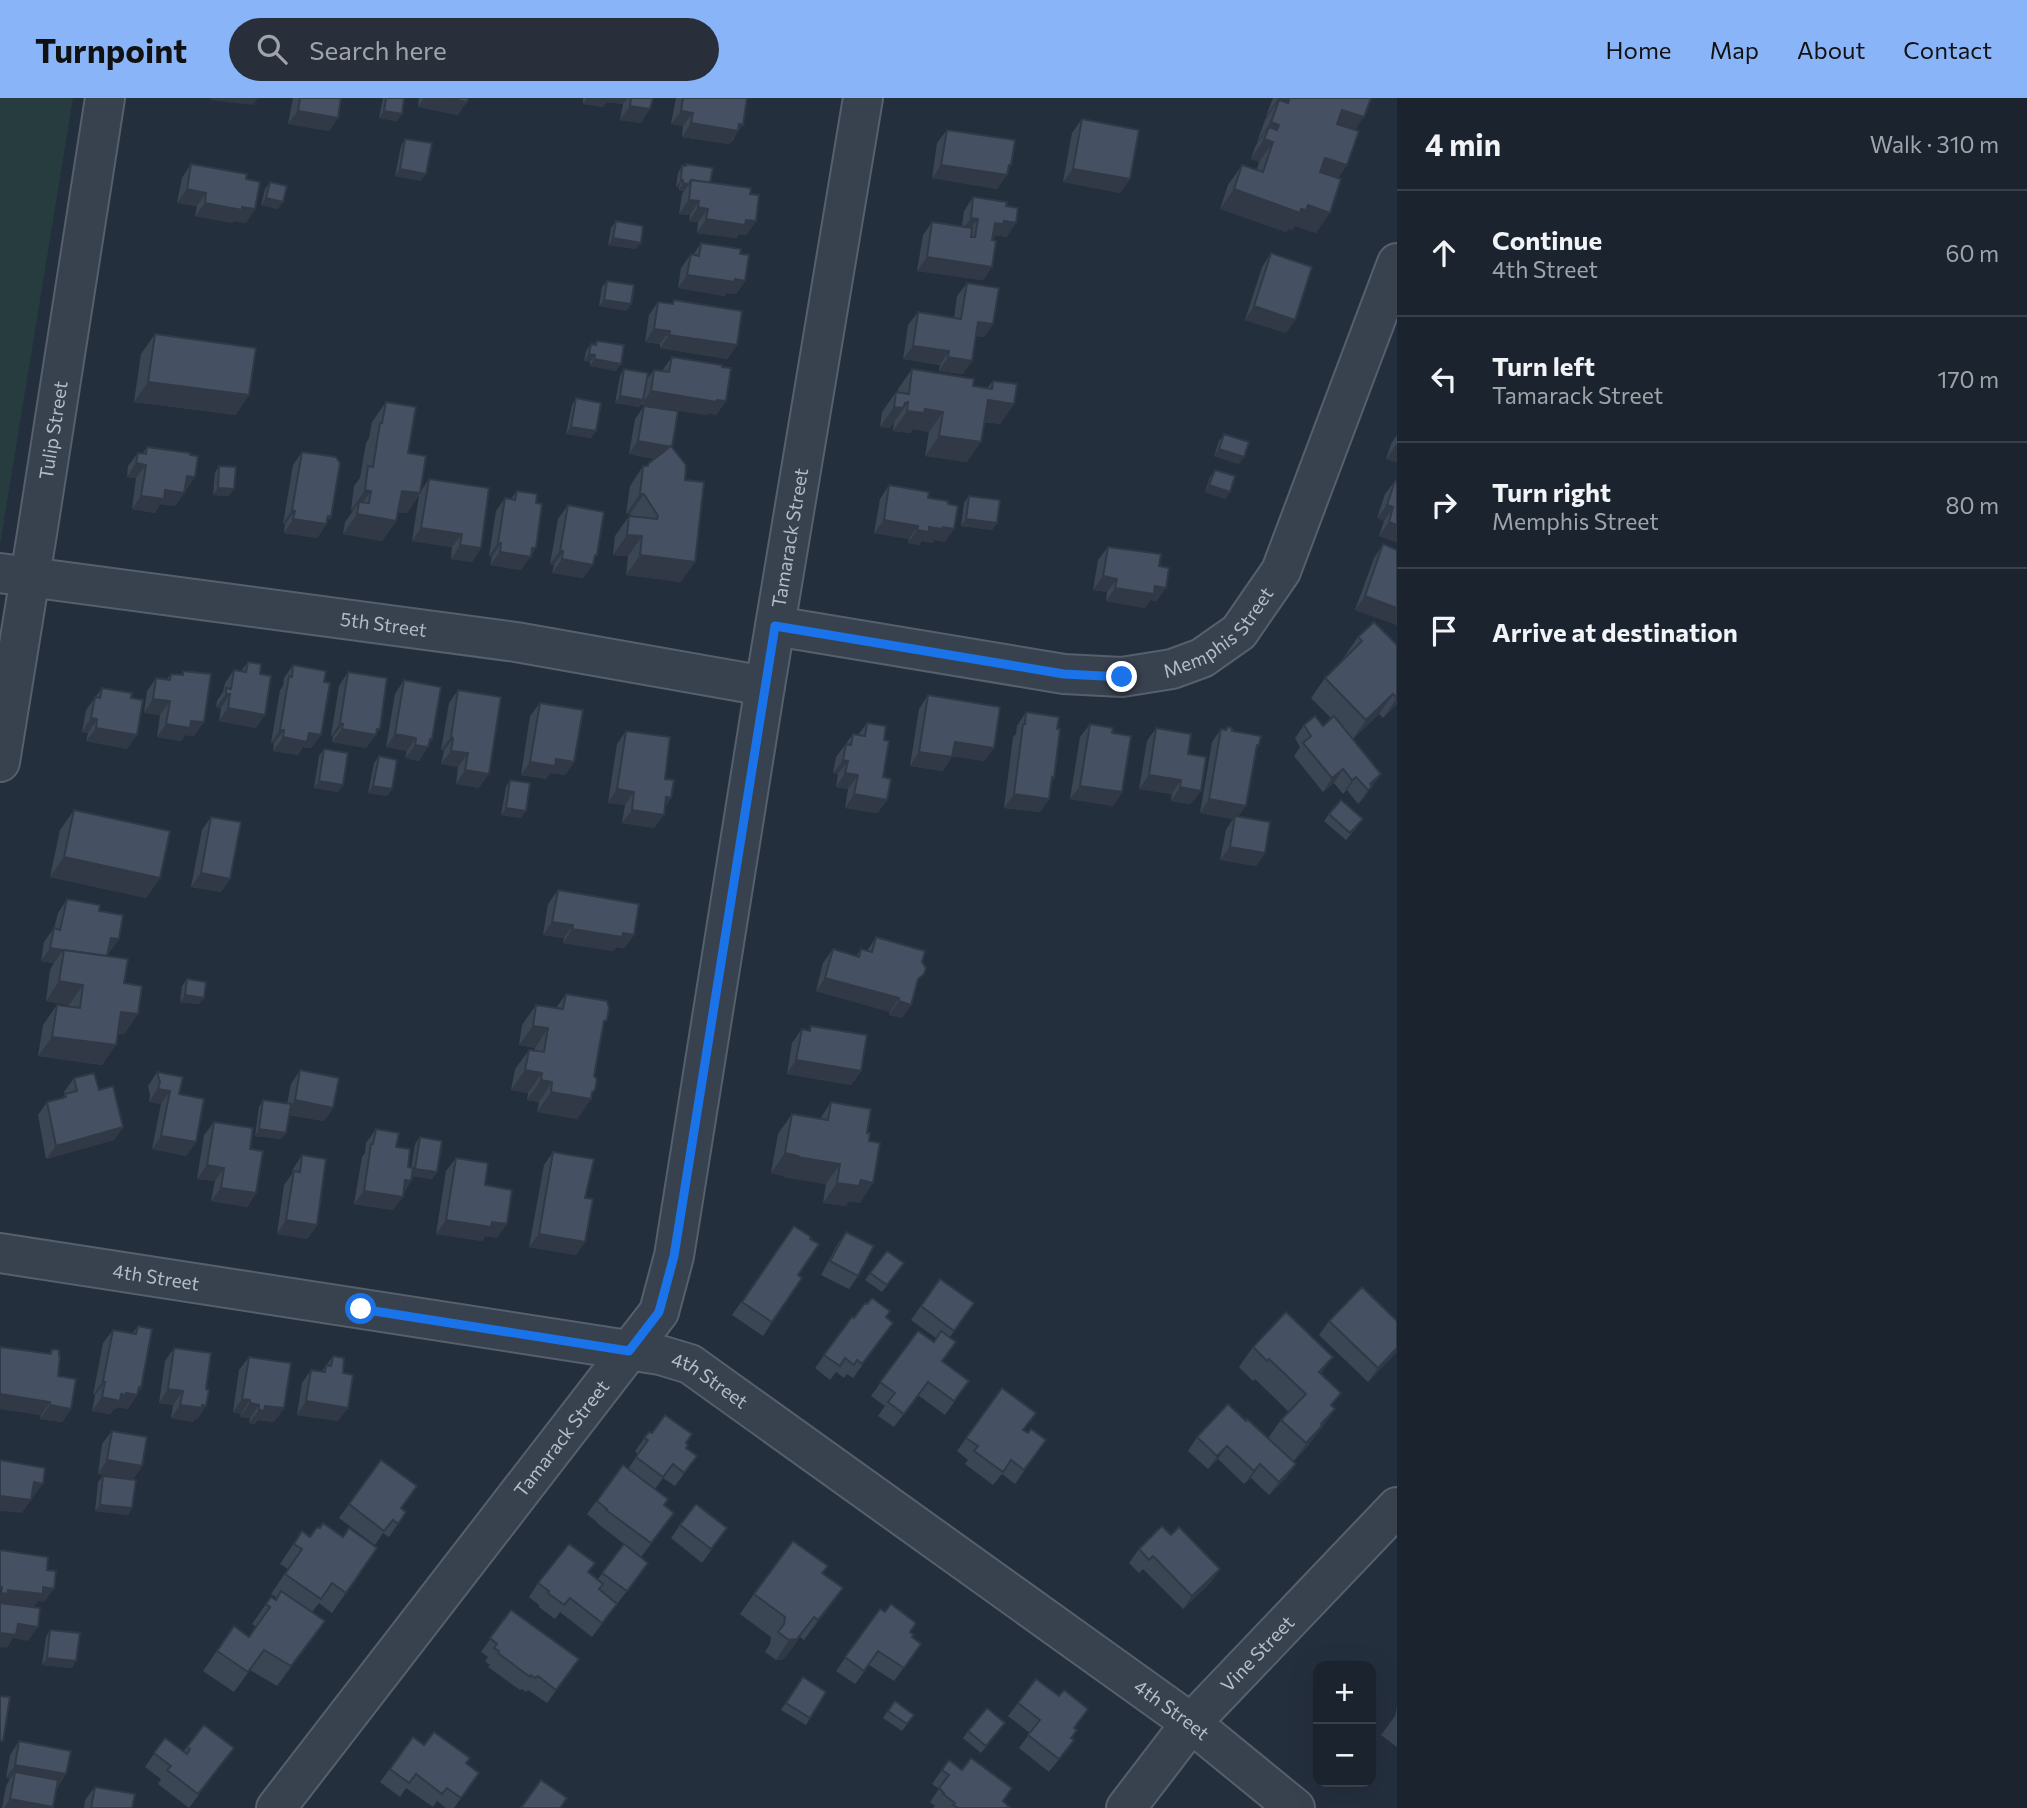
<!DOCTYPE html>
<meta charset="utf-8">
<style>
body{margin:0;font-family:Commissioner,sans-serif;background:#282f3a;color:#f1f3f6}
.controls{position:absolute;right:21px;bottom:21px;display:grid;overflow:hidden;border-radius:14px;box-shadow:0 7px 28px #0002}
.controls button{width:63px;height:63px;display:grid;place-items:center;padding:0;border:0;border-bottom:2px solid #39404a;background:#1b232e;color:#f1f3f6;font:35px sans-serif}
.stop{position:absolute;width:21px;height:21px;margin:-16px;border:5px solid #1a73e8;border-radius:50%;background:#fff}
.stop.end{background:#1a73e8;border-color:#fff;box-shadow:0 2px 7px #0008}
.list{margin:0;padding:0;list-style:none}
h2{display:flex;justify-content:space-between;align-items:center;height:91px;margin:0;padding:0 28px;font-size:30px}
h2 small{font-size:23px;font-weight:400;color:#a0a4aa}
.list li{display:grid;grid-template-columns:46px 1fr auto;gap:21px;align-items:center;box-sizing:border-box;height:126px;padding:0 28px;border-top:2px solid #39404a}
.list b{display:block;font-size:26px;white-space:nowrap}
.list p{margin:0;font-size:23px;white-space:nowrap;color:#a0a4aa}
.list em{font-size:23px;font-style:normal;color:#a0a4aa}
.icon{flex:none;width:38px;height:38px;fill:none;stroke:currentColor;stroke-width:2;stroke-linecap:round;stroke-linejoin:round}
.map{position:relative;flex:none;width:1397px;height:1710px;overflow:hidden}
header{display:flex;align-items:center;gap:42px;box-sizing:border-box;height:98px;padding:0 35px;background:#8ab4f8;color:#111}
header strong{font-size:33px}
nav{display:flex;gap:38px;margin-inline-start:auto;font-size:24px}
.search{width:490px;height:63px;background:#282f3a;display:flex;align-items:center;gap:18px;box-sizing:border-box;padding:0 24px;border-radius:38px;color:#a0a4aa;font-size:26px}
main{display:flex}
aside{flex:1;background:#1b232e}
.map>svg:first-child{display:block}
.green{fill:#263c3f}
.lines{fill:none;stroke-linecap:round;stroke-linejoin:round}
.minor-casing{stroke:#565f6c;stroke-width:42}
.minor{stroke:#38414e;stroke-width:38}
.wall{fill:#3b4654}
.shaded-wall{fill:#303945}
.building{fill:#455162;stroke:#303945;stroke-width:2}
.route{stroke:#1a73e8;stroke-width:9}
.labels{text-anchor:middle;stroke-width:6;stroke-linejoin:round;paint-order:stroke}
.street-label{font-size:19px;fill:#b4bcc9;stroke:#1d2633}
</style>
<header>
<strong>Turnpoint</strong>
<div class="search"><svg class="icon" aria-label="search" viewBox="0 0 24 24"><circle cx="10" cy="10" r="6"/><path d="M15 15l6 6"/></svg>Search here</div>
<nav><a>Home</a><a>Map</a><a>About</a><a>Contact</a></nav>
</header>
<main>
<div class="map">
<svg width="1397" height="1710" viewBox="0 0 1397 1710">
<rect width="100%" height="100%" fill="#242f3e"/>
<path class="green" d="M0,0h73l-73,447z"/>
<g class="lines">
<g class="minor-casing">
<g id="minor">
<path id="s1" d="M0,475l516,69 249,44"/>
<path id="s2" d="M775,528l289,48 58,3 50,-8 30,-11 37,-26 42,-61 116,-308"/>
<path id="s3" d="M0,664c37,-221 70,-443 105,-664"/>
<path id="s4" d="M0,1155l660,102 30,9 501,359 104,85"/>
<path id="s5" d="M276,1710l383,-496 15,-56 91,-570 98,-588"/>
<path id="s6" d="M1126,1710l65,-85 206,-216"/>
</g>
</g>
<use href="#minor" class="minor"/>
</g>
<g class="wall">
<path d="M293,0h48l-3,20 -9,13 -41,-7z"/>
<path d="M383,0h21l-7,23 -18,-3z"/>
<path d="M419,0h49l-10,17 -40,-8z"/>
<path d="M583,0h70l-12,25 -21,-3 3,-16 -16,-2 -4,5 -20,-3z"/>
<path d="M676,0h71l-13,41 -5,5 -47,-7 1,-11 -12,-2z"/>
<path d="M1273,0h98l-16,32 -8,35 -9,13 -22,55 -21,-7 -3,4 -4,-1 -2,3 -66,-23 8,-24 14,-20 15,5 2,-8 -8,-3 4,-12 3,-5h-1l8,-22 2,-3 -1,-1z"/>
<path d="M1082,21l48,60 -10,14 -57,-11 9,-49z"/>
<path d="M947,32l61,40 -11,19 -65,-11 5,-35z"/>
<path d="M405,41l16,42 -26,-5 6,-30z"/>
<path d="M191,66l55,15v44l-12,-2 -1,2 -38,-7 2,-10 -20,-3 5,-25z"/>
<path d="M686,66l24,19 40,11 6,27 -10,14 -7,-1 -3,4 -39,-5 1,-11 -9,-1 1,-6 -11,-1 3,-20 2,-3 -5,-1v-3h-3l2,-14 4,-7h2z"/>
<path d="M270,84l8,27 -17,-4 4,-16z"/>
<path d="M973,99l34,40 -11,-2 -3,3 -1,29 -9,13 -66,-9 6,-36 9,-13 30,4 2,-15z"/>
<path d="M616,123l20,28 -28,-4 3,-17z"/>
<path d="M701,145l39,11 5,27 -9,13 -9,-1 -2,3 -47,-8 3,-20 10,-14 2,1z"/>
<path d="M1271,155l24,67 -9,13 -41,-13 17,-53z"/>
<path d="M607,183l20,30 -28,-5 3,-19z"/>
<path d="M967,185l26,41 -9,13 -8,-1 -13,38 -24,-3 1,-6 -37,-6 5,-34 10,-13 36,6 3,-22z"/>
<path d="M674,202l63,45 -10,14 -67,-11v-4l-15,-2 4,-27 9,-13 14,2z"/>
<path d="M155,236l81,81 -102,-13 7,-48z"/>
<path d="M597,243l19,30 -26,-5v-4l-6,-1 2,-10 5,-7 3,1z"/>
<path d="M672,259l54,44 -10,14 -7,-2 -2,2 -66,-10v-2l-2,4 -24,-4 5,-27 4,-7 23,10 7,-9 8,1z"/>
<path d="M912,271l61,17 14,2 6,-7 21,23 -14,20 -16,-2 -17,40 -42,-6 4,-24 -16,-3 -3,4 -17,-2 1,-9 -4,6 -10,-1 2,-15 14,-20h2v-3z"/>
<path d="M576,300l20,33 -5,7 -25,-4 6,-29z"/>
<path d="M386,304l22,51 13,38 8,-12 52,69 -9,14 -21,-3 1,-12 -40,-6 7,-46 -12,18 -9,-1 -2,9 -14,20 -39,-7 2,-12 8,-11 -2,-1 3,-24 6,-8 6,-35 3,-5 3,-16z"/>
<path d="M644,308l28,41 13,33 -4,102 -55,-7 2,-19 -15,-1 2,-19 14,-20h2l-1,-2h-4l4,-28 13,-20h3l9,-7 -26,-5 6,-35z"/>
<path d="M1224,336l15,30 -25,-8 5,-15z"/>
<path d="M1397,337v27l-11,-3 5,-15z"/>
<path d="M147,349l39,43 -11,16 -15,-2 -5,9 -23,-4 4,-31 -9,-1 1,-11 10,-13h5z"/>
<path d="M302,354l29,65 -14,21 -33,-5 1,-9h-2l10,-59z"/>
<path d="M219,368l10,30 -16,-1 2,-22z"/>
<path d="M1215,372l11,29 -21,-7 5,-15z"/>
<path d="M1395,383l2,1v60l-18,-6 5,-15 -7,-3 8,-24z"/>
<path d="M889,387l39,13 17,44 -11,-2 -1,3 -11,-2 -3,4 -11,-2 1,-4 -35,-6 6,-34z"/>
<path d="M517,393l19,12v45l-15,22 -31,-5 2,-8 -3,-1 7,-45 9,-13 6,1z"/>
<path d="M969,398l28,27 -5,7 -31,-4 3,-23z"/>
<path d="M568,407l26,55 -11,18 -31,-5 2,-8 -4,-1 8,-45z"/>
<path d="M1383,446l14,81 -42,-15 19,-52z"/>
<path d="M1108,449l51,19 -2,35 -7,-1 -5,8 -39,-7 1,-9 -14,-2 5,-30z"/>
<path d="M1358,539l39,8v59l-14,14 -4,-4 -26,25 28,35 -19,26 -4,4 -11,-14 -4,4 -9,-11 -11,9 -29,-36 6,-9 -5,-9 9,-13 19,1 9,-7 -21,-21 14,-20 20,-20 -1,-1z"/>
<path d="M248,564l12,12 -4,54 -37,-7 2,-13 -5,-1 1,-6 6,-9 2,-9 9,-13 7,1z"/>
<path d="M293,567l31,17 -3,53 -10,13 -8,-1 -5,8 -25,-4 1,-8h-3l9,-53 3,-4 1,-8z"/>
<path d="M183,573l11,65 -9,-1 -4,6 -24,-4 3,-22 -16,-2 3,-22 9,-13 11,1 4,-5 10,1z"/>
<path d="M348,574l32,57 -14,19 -34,-6 1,-5 -2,-1 8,-50z"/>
<path d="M404,582l28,59 -13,22 -14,-3 2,-7 -21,-4 9,-53z"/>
<path d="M102,590l29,10 -4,51 -41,-8 2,-8 -6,-1 4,-22z"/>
<path d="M458,592l21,98 -23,-4 2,-17 -17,-3 3,-13 -3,-1 8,-47z"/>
<path d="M928,597l66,53 -10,13 -32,-5 -9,15 -33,-5 9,-57z"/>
<path d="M540,605l34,59 -9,13 -15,-2 -4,6 -25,-4 9,-59z"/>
<path d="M1026,614l28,66 -3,4 -2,17 -9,13 -36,-4 9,-71 3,-3 1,-8z"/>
<path d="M867,625l17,17 -1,37 4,23 -10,13 -32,-5 3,-19 -12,-2 2,-13 -5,-1 3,-16 17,-23 5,1z"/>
<path d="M1090,626l22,9 10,59 -9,14 -43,-7 10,-62z"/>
<path d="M1227,629l32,18 -3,5 -18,67 27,36 -9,13 -36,-6 6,-30 7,-11 -33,-6 12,-71 9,-13 4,1z"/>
<path d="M1156,630l32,26 3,50 -20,-3 1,-7 -33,-5 8,-48z"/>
<path d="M626,633l39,48 6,19 -6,9 -11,21 -32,-5 3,-18 -17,-2 9,-59z"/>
<path d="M324,651l19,36 -5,7 -24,-4 5,-32z"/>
<path d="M379,658l13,33 -5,7 -19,-3 6,-30z"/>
<path d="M510,682l11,38 -20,-3 5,-28z"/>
<path d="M74,712l86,68 -14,20 -96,-21 10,-47z"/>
<path d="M1329,716l29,12 -12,14 -22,-19z"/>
<path d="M211,719l19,62 -9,13 -30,-5 11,-57z"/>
<path d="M558,792l76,45 -10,13 -8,-1 -3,4 -50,-8 1,-5 -21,-3 5,-31z"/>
<path d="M67,801l32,12 20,28 -10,14 -1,-1 -1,4 17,27 14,31 -14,20h-6l-16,31 -64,-9 5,-31 14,-20 12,2v-2l-23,-4 4,-31 4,-7 -13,-2 3,-19 10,-14 4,-15z"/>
<path d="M876,839l41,47 -6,21 -9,13 -13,-3 1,-3 -74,-21 7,-28 10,-14 23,7 5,-7 6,2z"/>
<path d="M187,881l17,19 -5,6 -19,-2 2,-16z"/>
<path d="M566,896l37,31 -12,74 -14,20 -40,-7 2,-10 -12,-2 1,-7 -17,-3 4,-21 14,-19h5l1,-2 -16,-3 3,-20 14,-20 20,3z"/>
<path d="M811,928l50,45 -10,14 -64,-11 5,-31 10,-14 6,2z"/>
<path d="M300,972l33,38 -9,13 -35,-6 -3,18 -5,6 -26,-3 4,-29 4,-7 24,4 4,-20z"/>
<path d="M157,974l22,22 17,48 -10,14 -34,-7 9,-45 -12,-2 1,-7 -2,-9z"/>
<path d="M74,980l25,12 24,37 -9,13 -68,19 -8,-44 9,-13 15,-4 3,-4 -1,-2z"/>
<path d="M831,1004l36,31 -7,70 -11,-2 -3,5 -23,-3 3,-19 -43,-7 1,-1 -13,-3 7,-39 14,-20 28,5z"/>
<path d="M214,1024l36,27 6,44 -9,14 -36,-6 4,-20 -18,-2 7,-44z"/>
<path d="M376,1031l20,18 12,20 3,1 4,-24 5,-7 17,35 -5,7 -20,-3 -1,5 -18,29 -39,-6 8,-47 3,-4 1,-10z"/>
<path d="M553,1054l23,103 -47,-8 15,-82z"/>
<path d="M302,1057l15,70 -10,14 -30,-5 7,-49 8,-11 1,-5z"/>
<path d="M456,1060l29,27 12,53 -12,-2 -3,5 -46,-7 10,-63z"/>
<path d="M794,1128l4,49 -26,47 -9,14 -31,-21z"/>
<path d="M846,1134l12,44 -9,13 -28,-14 16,-30z"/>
<path d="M887,1153l17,12 -22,29 -17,-12z"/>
<path d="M940,1181l34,24 -24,34 -8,25 27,19 -24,34 -27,-20 -24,32 -16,-11 7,-10 -14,-10 47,-65 16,11 2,-4 -25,-18z"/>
<path d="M852,1219l2,1 32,-1 7,6 -40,55 -6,-4 -3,4 -8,-6 -6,8 -15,-12z"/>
<path d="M1329,1223h68v31l-29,30 -49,-47z"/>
<path d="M138,1228l3,62 -13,21 -10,-2 -2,2 -1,-1 -5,6 -18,-3 3,-16h-2l10,-52 10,-13 19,4z"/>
<path d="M0,1249l48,7 4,-5 6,27 13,33 -9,13 -22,-3 1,-4 -41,-6z"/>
<path d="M1253,1249l68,27 11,32 3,3 -27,37 -15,16 -7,16 -17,17 -18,-17 -7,6 -26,-25 -10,10 -20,-18 9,-14 49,-16 22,17 13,-18 8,-8 -34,-33 -2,2 -14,-14z"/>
<path d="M174,1250l32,41v17l-9,13h-2l-2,3 -22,-4 2,-13 -14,-2 6,-42z"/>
<path d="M333,1258l10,17 -5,48 -41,-6 5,-32 9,-13 11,1z"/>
<path d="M249,1259l35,51 -10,14 -16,-2 -3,4 -6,-1 1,-5 -10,-1 1,-3 -8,-2 6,-42z"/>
<path d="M1002,1290l21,42 5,3 18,7 -31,44 -13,-10 -9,11 -28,-21 3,-4 -11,-9z"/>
<path d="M112,1333l30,35 -9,13 -1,29 -4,7 -33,-4 3,-29 5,-6 15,1 -20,-3 4,-30z"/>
<path d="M649,1334l37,11v5l11,8 -22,30 -12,-8 -8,11 9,16 1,21 -24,31 -44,-34v-1l-10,-8 36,-49 5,4 10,-15 -3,-3z"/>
<path d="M381,1362l20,48 5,4 -17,25 -6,-4 -8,12 -36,-27z"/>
<path d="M680,1427l47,3 -25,35 -31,-25z"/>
<path d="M302,1433l8,6h32l35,11 -45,65 -13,-10 -7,9 -1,29 -34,45 -27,-16 -16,22 -31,-21 31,-45 15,11 7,-10 -4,-3 19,-27 4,3 2,-2 -6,-4 17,-25 -8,-5z"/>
<path d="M1171,1437l49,34 -10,14 -27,26 -40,-40 -4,4 -10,-10 10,-14z"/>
<path d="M624,1446l24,19 -56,74 -32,-25 -5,7 -16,-12v-2l-10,-8 9,-14 50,-11 10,7z"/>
<path d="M823,1475l20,15 -39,52 -4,-3 -16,22 -8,1 -11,-8 5,-8 1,-7 -31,-23 14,-20z"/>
<path d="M880,1511l30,23 2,5 9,7 -27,37 -25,-16 -14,19 -19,-13z"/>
<path d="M511,1512l68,49 -32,44 -19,-13 -2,2 -4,-3 -2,1 -32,-23 2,-2 -5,-4 3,-4 -7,-5z"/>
<path d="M50,1532l22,38 -30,-3 4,-28z"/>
<path d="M803,1579l7,41 -4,7 -25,-15z"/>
<path d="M1059,1598l15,32 -3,10 3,2 -25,32 -30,-24 11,-15 -22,-17 10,-13z"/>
<path d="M895,1603l19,14 -12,16 -19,-13z"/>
<path d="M1397,1609v40l-16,-12 14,-19z"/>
<path d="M204,1627l20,36 -35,47 -31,-24 3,-5 -16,-12 20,-29 18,14z"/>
<path d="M1000,1632l-19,23 -18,-15 5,-7z"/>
<path d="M413,1639l11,8 43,19 12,9 -25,35h-8l-9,-7 -4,6 -27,-19 -6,9 -20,-15z"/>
<path d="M19,1643l47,33 -9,14 -5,20h-50l4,-22 4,-7 -4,-1 4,-23z"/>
<path d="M949,1662l54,41 7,7h-77l2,-2 -5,-4 9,-13 -7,-5z"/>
<path d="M95,1689l37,21h-48l1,-8z"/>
</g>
<g class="shaded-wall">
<path d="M211,0h47l-5,7 -43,-5z"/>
<path d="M424,0h24l19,4 -9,13 -40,-8z"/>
<path d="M587,0h40l-4,6 -16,-2 -4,5 -20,-3z"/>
<path d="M1279,0h5l5,2 -14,20 4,-20 -12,17 -1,-1z"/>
<path d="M630,8l20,3 -9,14 -21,-3z"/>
<path d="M1342,12l22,7 -14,20 -22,-7z"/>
<path d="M298,13l40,7 -9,13 -41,-7z"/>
<path d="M384,13l18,3 -5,7 -18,-3z"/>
<path d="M681,13l12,2 -10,13 -12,-2z"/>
<path d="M1271,24l8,3 -11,16 5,1 -14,20 -8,-3 13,-20 5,-12 -11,15h-1z"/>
<path d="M691,25l48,1 4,1 -14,19 -47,-7z"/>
<path d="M1325,60l22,7 -14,20 -22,-7z"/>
<path d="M941,67h70l-7,10h3l-10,14 -65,-11z"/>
<path d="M400,71l26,5 -5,7 -26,-5z"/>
<path d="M1073,71l57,10 -10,14 -57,-11z"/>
<path d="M681,82h2l-4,7h-3z"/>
<path d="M683,85l6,1 -5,7 -5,-1z"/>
<path d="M187,91l19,4 -9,13 -20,-3z"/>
<path d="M1234,91l67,20 7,-4 22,8 -14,20 -21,-7 -3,4 -4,-1 -2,3 -66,-23z"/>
<path d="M266,100l17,4 -5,7 -17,-4z"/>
<path d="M689,102l10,1 -9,14 -11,-1z"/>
<path d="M205,105l37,4 13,2 -9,14 -12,-2 -1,2 -38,-7z"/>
<path d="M698,109l10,2 -10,13 -9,-1z"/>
<path d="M971,120l7,1 -10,13 -7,-1z"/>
<path d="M706,121l40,1 10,1 -10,14 -7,-1 -3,4 -39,-5z"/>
<path d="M1004,123l12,2 -9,14 -11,-2 -2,3 -9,-1 10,-14z"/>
<path d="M613,140l28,5 -5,6 -28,-4z"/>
<path d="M927,159l65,10 -9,13 -66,-9z"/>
<path d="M687,177l48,4 10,2 -9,13 -9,-1 -2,3 -47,-8z"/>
<path d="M604,202l27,4 -4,7 -28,-5z"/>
<path d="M1254,208l41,14 -9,13 -41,-13z"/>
<path d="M978,224l15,2 -9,13 -15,-2z"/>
<path d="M654,231l16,2 -10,13 -15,-2z"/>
<path d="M669,237l68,10 -10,14 -67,-11z"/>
<path d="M913,248l36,5 -9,14 -37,-6z"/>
<path d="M589,256l6,1 -5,7 -6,-1z"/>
<path d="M948,259l24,4 -9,13 -24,-3z"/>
<path d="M594,261l27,5 -5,7 -26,-5z"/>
<path d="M148,284l101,13 -13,20 -102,-13z"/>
<path d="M651,293l66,9 9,1 -10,14 -7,-2 -2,2 -66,-10z"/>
<path d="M620,298l23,4 -4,7 -24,-4z"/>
<path d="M988,302l26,4 -14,20 -26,-4z"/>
<path d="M908,304l-18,26 -10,-1 14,-20z"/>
<path d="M925,311l18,3 -14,20 -16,-3 -3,4 -17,-2 14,-20z"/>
<path d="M571,329l25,4 -5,7 -25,-4z"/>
<path d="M939,338l42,6 -14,20 -42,-6z"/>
<path d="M638,343l34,6 -9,13 -34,-6z"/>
<path d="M1396,347l1,1v16l-11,-3z"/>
<path d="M1219,351l25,8 -5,7 -25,-8z"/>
<path d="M136,365l10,2 -10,13 -9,-1z"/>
<path d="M187,378l8,1 -9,13 -9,-1z"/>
<path d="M1209,387l21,7 -4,7 -21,-7z"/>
<path d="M218,390l16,1 -5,7 -16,-1z"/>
<path d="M165,392l19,3 -9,13 -15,-2 -5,9 -23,-4 9,-13z"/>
<path d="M365,392l6,1 -13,18 1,-7 -6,9 -2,-1z"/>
<path d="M402,393l18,2 -13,20 -19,-2z"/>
<path d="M640,396h4l-14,20h-4z"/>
<path d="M1387,407l6,2 -9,14 -7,-3z"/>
<path d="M292,412l3,1 -10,13h-2z"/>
<path d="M357,416l39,7 -14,20 -39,-7z"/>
<path d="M328,418l3,1 -14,21 -33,-5 9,-14z"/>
<path d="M966,421l31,4 -5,7 -31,-4z"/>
<path d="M884,422l34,6 -9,13 -35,-6z"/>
<path d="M1389,424l8,3v17l-18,-6z"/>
<path d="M929,429h14l11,2 -9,13 -11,-2 -1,3 -11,-2 -3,4 -11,-2 9,-13z"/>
<path d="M421,430l41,6 -10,13 -40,-6z"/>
<path d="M627,437l15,1 -14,20 -15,-1z"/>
<path d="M498,445h3l-9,14 -3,-1z"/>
<path d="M460,447l21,3 -9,14 -21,-3z"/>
<path d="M536,450l-15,22 -31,-5 10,-13z"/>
<path d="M560,453h3l-9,14 -4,-1z"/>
<path d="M595,457h2l-7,9 3,1 -10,13 -31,-5 10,-14z"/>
<path d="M640,457l55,7 -14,20 -55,-7z"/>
<path d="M1103,478l14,3 -10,13 -14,-2z"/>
<path d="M1155,488l11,2 -9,13 -7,-1 -5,8 -39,-7 9,-13z"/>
<path d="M1365,498l32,12v17l-42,-15z"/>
<path d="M226,596h4l-9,14 -5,-1z"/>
<path d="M1393,596l-14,20 -27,26 14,-20z"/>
<path d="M1397,600v6l-14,14z"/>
<path d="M153,601l17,2 -10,14 -16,-2z"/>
<path d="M228,610l37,7 -9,13 -37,-7z"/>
<path d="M91,620l6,1 -9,14 -6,-1z"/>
<path d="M191,623l13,1 -10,14 -9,-1 -4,6 -24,-4 9,-13z"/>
<path d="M340,625l3,1 -10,13 -2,-1z"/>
<path d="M96,630l41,7 -10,14 -41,-8z"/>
<path d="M342,631h38l-14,19 -34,-6z"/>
<path d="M280,632h4l-10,13h-3z"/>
<path d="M309,635l12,2 -10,13 -8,-1 -5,8 -25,-4 10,-14z"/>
<path d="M395,636l21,4 -9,13 -21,-4z"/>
<path d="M451,639l2,1 -9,13 -3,-1z"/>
<path d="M430,641h2l-6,8h2l-9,14 -14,-3 10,-13z"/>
<path d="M955,644l39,6 -10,13 -39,-6z"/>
<path d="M451,653l17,2 -10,14 -17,-3z"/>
<path d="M919,654l33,5 -9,14 -33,-5z"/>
<path d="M556,661l18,3 -9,13 -15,-2 -4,6 -25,-4 9,-13z"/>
<path d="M843,662l5,1 -10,13 -5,-1z"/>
<path d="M1343,671l-9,14 -11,9 9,-14z"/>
<path d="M465,672l24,4 -10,14 -23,-4z"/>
<path d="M845,675l13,2 -10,14 -12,-2z"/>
<path d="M1381,676l-19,26 -4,4 10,-14 2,-6z"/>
<path d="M1149,677l32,5 -9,14 -33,-5z"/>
<path d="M1356,679l-9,13 -4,4 9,-14z"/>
<path d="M319,683l24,4 -5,7 -24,-4z"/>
<path d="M373,688l19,3 -5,7 -19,-3z"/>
<path d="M1080,688l42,6 -9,14 -43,-7z"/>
<path d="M1180,689l21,4 -10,13 -20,-3z"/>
<path d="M617,691l17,3 -9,13 -17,-2z"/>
<path d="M854,696l33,6 -10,13 -32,-5z"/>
<path d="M1014,696l35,5 -9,13 -36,-4z"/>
<path d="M666,699l5,1 -9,13z"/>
<path d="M1209,701l37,7 -10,13 -1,-3 -2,3 -33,-6z"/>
<path d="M506,710l20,3 -5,7 -20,-3z"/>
<path d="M632,712l32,5 -10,13 -32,-5z"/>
<path d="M1230,749l35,6 -9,13 -36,-6z"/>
<path d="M64,759l96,21 -14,20 -96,-21z"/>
<path d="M201,775l29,6 -9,13 -30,-5z"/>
<path d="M552,824l21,3 -9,13 -21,-3z"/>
<path d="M572,831l51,4 11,2 -10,13 -8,-1 -3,4 -50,-8z"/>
<path d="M111,840l8,1 -10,14 -8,-2z"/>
<path d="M50,850l13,2 -9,13 -13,-2z"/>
<path d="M825,880l74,20 -9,14 -74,-21z"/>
<path d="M59,883l24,4 -14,20 -23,-4z"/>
<path d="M185,897l19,3 -5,6 -19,-2z"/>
<path d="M899,903l12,4 -9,13 -13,-3z"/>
<path d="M121,914l17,2 -14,20 -17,-2z"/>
<path d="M533,928l15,2 -13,20 -16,-3z"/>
<path d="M52,939l64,8 -14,20 -64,-9z"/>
<path d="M796,962l65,11 -10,14 -64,-11z"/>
<path d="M525,972l17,3 -14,20 -17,-3z"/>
<path d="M541,982l11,2 -13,20 -12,-2z"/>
<path d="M158,991l12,2 -9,13 -12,-2z"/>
<path d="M595,992l-6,9h2l-14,20 -40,-7 14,-20z"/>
<path d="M295,1002l38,8 -9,13 -39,-7z"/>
<path d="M123,1029l-9,13 -68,19 10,-13z"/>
<path d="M259,1031l27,4 -5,6 -26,-3z"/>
<path d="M161,1038l35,6 -10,14 -34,-7z"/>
<path d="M785,1055l13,3 -14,20 -13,-3z"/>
<path d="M797,1059l43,7 -14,20 -43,-7z"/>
<path d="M207,1067l17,3 -9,13 -18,-2z"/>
<path d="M415,1071l22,3 -5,7 -22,-3z"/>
<path d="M405,1082l6,1 -10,14z"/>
<path d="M861,1082l12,3 -13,20 -11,-2 -3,5 -23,-3 14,-20z"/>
<path d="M221,1090l35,5 -9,14 -36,-6z"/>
<path d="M364,1093l39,6 -10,13 -39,-6z"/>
<path d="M286,1122l31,5 -10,14 -30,-5z"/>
<path d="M446,1122l46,2 15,2 -10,14 -12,-2 -3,5 -46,-7z"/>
<path d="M539,1136l46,8 -9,13 -47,-8z"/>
<path d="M1397,1250v4l-29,30 10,-14z"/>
<path d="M1333,1259l-14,20v-5z"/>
<path d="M103,1283l2,1 -10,13h-2z"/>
<path d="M139,1289l2,1 -5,7h1l-9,14 -10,-2 -2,2 -1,-1 -5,6 -18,-3 10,-14 24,-4z"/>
<path d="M168,1291l15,2 -10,14 -14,-2z"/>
<path d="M0,1296l50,8 -9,13 -41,-6z"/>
<path d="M242,1301l8,1 -9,14 -8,-2z"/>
<path d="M306,1303l42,7 -10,13 -41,-6z"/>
<path d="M250,1305l9,2 -9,13 -10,-1z"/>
<path d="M50,1307l21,4 -9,13 -22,-3z"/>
<path d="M180,1307h22l4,1 -9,13h-2l-2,3 -22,-4z"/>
<path d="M265,1308l19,2 -10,14 -16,-2 -3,4 -6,-1 10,-13z"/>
<path d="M1335,1311l-27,37 -16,17 29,-39z"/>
<path d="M1227,1348l-9,13 -10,10 9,-13z"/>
<path d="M107,1362l35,6 -10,14 -34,-6z"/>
<path d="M1260,1366l-9,14 -7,6 10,-13z"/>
<path d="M1296,1366l-10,14 -17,17 10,-13z"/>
<path d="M34,1384l9,2 -10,13 -9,-1z"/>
<path d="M0,1398l31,4 -9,13 -22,-2z"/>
<path d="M100,1407l32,3 -4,7 -33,-4z"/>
<path d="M674,1415l-9,13 -24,31 10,-14z"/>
<path d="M1220,1471l-10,14 -27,26 9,-13z"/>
<path d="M43,1489l11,2 -10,13 -6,-1 -5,7 -33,-3v-10l1,-2 7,-3z"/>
<path d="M843,1490l-14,20 -25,32 14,-20z"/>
<path d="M814,1519l-30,42 -8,1 13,-20z"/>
<path d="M325,1523l-14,20 -34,45 14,-20z"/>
<path d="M18,1526l20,3 -10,14 -15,-3 -6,10 -7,-1v-14z"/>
<path d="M47,1560l29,3 -4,7 -30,-3z"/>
<path d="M15,1667l51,9 -9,14 -42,-16 -5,7 -4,-1z"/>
<path d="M10,1701l43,8 -1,1h-48z"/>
</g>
<g class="building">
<path d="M300,0h41l-3,20 -40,-7z"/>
<path d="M386,0h18l-2,16 -18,-3z"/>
<path d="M448,0h20l-1,4z"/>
<path d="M631,0h22l-3,11 -20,-3z"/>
<path d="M683,0h64l-4,27 -4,-1 -1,7 -47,-8 2,-10 -12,-2z"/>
<path d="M1284,0h87l-7,19 -22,-7 -5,14 22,7 -12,34 -22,-7 -5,14 21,7 -11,34 -22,-8 -2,5 -5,-1 -1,4 -66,-24 8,-24 21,7 10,-30 -9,-3 5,-12 8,3 2,-5 -8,-3 8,-22 9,3 1,-3z"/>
<path d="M1082,21l57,11 -9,49 -57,-10z"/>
<path d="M947,32l68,10 -4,25h-2l-2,10 -66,-10z"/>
<path d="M405,41l27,4 -6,31 -26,-5z"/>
<path d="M191,66l56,10 -1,5 14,3 -5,27 -13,-2v3l-37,-7 1,-10 -19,-4z"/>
<path d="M686,66l27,4 -3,15 -19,-3 -2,4 -6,-1v-3h-2l1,-14h4z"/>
<path d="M691,82l60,8 -1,6 9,1 -3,26 -10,-1 -1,5 -39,-6 2,-10 -10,-2 1,-6 -10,-1z"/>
<path d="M270,84l17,4 -4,16 -17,-4z"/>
<path d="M973,99l34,5 -1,4 12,2 -2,15 -12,-2 -1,3 -8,-1 -3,17 4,1 -4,26 -65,-10 5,-35 40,6 -1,9h4l3,-18 -7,-1z"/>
<path d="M616,123l27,5 -2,17 -28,-5z"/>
<path d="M701,145l40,6 -1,5 9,1 -4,26 -10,-2v3l-48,-7 4,-21 8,2z"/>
<path d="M1271,155l41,14 -17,53 -41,-14z"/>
<path d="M607,183l27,4 -3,19 -27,-4z"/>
<path d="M967,185l32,5 -6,36 -15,-2 -6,39 -24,-4 1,-6 -36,-5 5,-34 43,7z"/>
<path d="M674,202l68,11 -5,34 -68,-10 1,-4 -16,-2 4,-27 15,2z"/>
<path d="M155,236l101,14 -7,47 -101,-13z"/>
<path d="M597,243l27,4 -3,19 -27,-5 1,-4 -6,-1 2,-10 5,1z"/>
<path d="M672,259l50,8v2l9,1 -5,33 -9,-1v2l-66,-11 3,-21 15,2z"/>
<path d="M624,271l24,4 -5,27 -23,-4z"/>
<path d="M912,271l62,10 -1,7 19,3 1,-8 24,3 -3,20 -26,-4 -7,42 -42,-6 4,-24 -18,-3 -1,4 -17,-2 1,-9 -3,1 -2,5 -9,-1 2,-15 13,2z"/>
<path d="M576,300l25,5 -5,28 -25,-4z"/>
<path d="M386,304l30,5 -8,46 18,3 -6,37 -18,-2 -6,30 -39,-7 2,-12 10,1 2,-12 -6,-1 3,-24 5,1 7,-44h2z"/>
<path d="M644,308l34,5 -6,36 -34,-6z"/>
<path d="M1224,336l25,8 -5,15 -25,-8z"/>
<path d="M671,348l15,19 -1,15 19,2 -9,80 -55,-7 2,-19 -15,-1 2,-19 28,3 1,-3 -14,-22h-4l3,-28h5v-2z"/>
<path d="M147,349l43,6v2l8,1 -3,21 -8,-1 -3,17 -19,-3 -1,9 -23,-3 5,-31 -10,-2 2,-10 8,1z"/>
<path d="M302,354l34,5 4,6 -9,54 -3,-1 -2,8 -33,-5 2,-8 -3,-1z"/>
<path d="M219,368l17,1 -2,22 -16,-1z"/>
<path d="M1215,372l20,6 -5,16 -21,-7z"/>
<path d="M429,381l60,9 -8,60 -21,-3 2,-11 -41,-6z"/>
<path d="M1395,383l2,1v43l-8,-3 4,-15 -6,-2z"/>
<path d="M889,387l40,7 -1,6 20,3v3l10,2 -4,23 -11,-2 -1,2 -13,-2v5l-12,-2 1,-4 -34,-6z"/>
<path d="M517,393l20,3 -1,9 6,1 -6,44h-4l-1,9 -31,-5 1,-9h-3l7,-45 10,2z"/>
<path d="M969,398l31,4 -3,23 -31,-4z"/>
<path d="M568,407l36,7 -7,43h-2l-2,10 -31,-6 1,-8h-3z"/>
<path d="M1383,446l14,6v58l-32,-12z"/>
<path d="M1108,449l53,7 -2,12 10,2 -3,20 -11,-2 -1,8 -39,-6 2,-9 -14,-3z"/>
<path d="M1374,524l23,23v53l-4,-4 -27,26 -41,-42 37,-37 -4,-4z"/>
<path d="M248,564l13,2 -1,10 11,2 -6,39 -37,-7 2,-14h-4v-6l5,1 3,-19 12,2z"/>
<path d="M293,567l33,6 -2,11 6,1 -9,52 -12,-2 -2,9 -24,-5 1,-7h-4l9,-54 3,1z"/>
<path d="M183,573l28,3 -7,48 -13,-1 -1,7 -24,-4 4,-23 -17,-2 3,-21 14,2 1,-6 12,1z"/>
<path d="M348,574l39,6 -7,51h-3l-1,6 -34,-6 1,-5 -3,-1z"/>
<path d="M404,582l37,7 -9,52h-2l-2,8 -13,-2 1,-7 -21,-4z"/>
<path d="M102,590l30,5 -1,5 12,2 -6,35 -41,-7 1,-9 -6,-1 4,-21 5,1z"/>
<path d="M458,592l43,7 -12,77 -24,-4 3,-17 -17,-2 2,-13 -2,-1z"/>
<path d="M928,597l72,12 -6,41 -39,-6 -3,15 -33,-5z"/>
<path d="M540,605l43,7 -9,52 -18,-3 -1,7 -25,-4z"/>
<path d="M1026,614l33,5 -2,12h3l-6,49 -2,-1 -3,22 -35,-5 9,-70h2z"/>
<path d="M1315,618l8,10 11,-10 47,58 -11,10 2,3 -4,3 -12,-13 -4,3 -9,-11 -11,9 -29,-35 8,-7 -7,-11z"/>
<path d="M867,625l19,3 -2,14 5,1 -6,36 8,2 -4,21 -33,-6 4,-19 -13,-2 3,-12 -5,-1 3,-16 5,1 2,-11 12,2z"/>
<path d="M1090,626l23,4 -1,5 19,3 -9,56 -42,-6z"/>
<path d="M1227,629l5,1v3l29,5 -2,9h-2l-11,61 -37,-7 12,-70 5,1z"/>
<path d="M1156,630l35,6 -3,20 18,3 -5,34 -21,-4 1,-7 -32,-5z"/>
<path d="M626,633l44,6 -5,42 9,1 -3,18 -5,-1 -2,18 -32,-5 2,-18 -17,-3z"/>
<path d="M324,651l24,4 -5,32 -24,-4z"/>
<path d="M379,658l18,4 -5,29 -19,-3z"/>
<path d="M510,682l20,3 -4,28 -20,-3z"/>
<path d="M1341,702l22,19 -13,14 -21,-19z"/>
<path d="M74,712l96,21 -10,47 -96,-21z"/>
<path d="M1235,718l35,6 -5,31 -35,-6z"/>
<path d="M211,719l30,5 -11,57 -29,-6z"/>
<path d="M558,792l81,14 -5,31 -11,-2 -1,4 -50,-8 1,-4 -21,-3z"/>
<path d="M67,801l33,6 -1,6 24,4 -4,24 -8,-1 -4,18 -43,-6 -1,1v-1l-13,-2 4,-20 6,2z"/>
<path d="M876,839l49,14 -3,11 4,6 -2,6 -6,5 -7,26 -12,-4v-3l-74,-20 8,-29 26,8 2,-8 11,3z"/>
<path d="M64,852l64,9 -4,24 18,3 -4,28 -17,-2 -5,33 -64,-8 5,-32 23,3 3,-23 -24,-4z"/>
<path d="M187,881l19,3 -2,16 -19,-3z"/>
<path d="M566,896l41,7 2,7 -2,12 -3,1 -10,55 3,3 -2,11 -3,2 -1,7 -40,-7 1,-10 -11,-2 1,-7 -17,-3 4,-20 15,2 4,-24 -15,-2 3,-21 27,4z"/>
<path d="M811,928l56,9 -6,36 -65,-11 6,-31 8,2z"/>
<path d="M300,972l39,8 -6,30 -38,-8z"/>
<path d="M157,974l26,5 -4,17 25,5 -8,43 -35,-6 9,-45 -12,-2 2,-7z"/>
<path d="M94,975l5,17 14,-4 10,41 -67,19 -9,-44 19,-5 -1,-3 12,-3 -3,-13z"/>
<path d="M263,1002l28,4 -5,29 -27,-4z"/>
<path d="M831,1004l40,7 -4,24h3l-1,8 11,2 -7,40 -12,-3 -2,6 -22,-3 3,-19 -43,-7 1,-1 -13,-3 7,-39 36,6z"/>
<path d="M214,1024l39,6 -3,21 13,2 -7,42 -35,-5 3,-20 -17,-3z"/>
<path d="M376,1031l23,4 -3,14 14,2 -2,18 5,1 -2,13 -6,-1 -2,17 -39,-6 7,-47h2z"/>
<path d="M420,1039l22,4 -5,31 -22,-3z"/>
<path d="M553,1054l41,7 -9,39 8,1 -8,43 -46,-8z"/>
<path d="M302,1057l24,4 -9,66 -31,-5 8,-49 6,1z"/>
<path d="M456,1060l32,5 -3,22 27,5 -5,34 -15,-2 -1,5 -45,-7z"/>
<path d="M794,1128l17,11 -1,2 9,5 -21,31 4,3 -30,44 -30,-20z"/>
<path d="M846,1134l28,14 -16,30 -28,-15z"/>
<path d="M887,1153l17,12 -17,22 -17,-12z"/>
<path d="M940,1181l34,24 -20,28 -33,-25z"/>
<path d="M1362,1189l35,34v27l-19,20 -49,-47z"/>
<path d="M872,1200l18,13 -4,6 7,6 -31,41 -5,-4 -3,5 -9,-7 -5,8 -16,-11 28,-38 2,1 11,-15 2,1z"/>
<path d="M1286,1214l47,45 -14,15 22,21 -10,12 4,4 -14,15 1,2 -16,17 -25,-23 25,-26 -37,-35 -2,2 -14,-14z"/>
<path d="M138,1228l14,3 -11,59 -2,-1 -2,8 -11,-2v2l-5,-1 -1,7 -18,-4 3,-15 -2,-1 10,-51 23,4z"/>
<path d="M918,1233l16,11 7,-11 15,11 -14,19 27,20 -15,20 -26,-19 -24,32 -16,-12 7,-9 -15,-11z"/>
<path d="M0,1249l51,7 1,-5 7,1v6h1l-2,20 18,3 -5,30 -21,-4v-3l-50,-8z"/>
<path d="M174,1250l37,5 -5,36 3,1 -3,16 -4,-1v3l-22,-3 3,-14 -15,-2z"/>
<path d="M333,1258l11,2 -1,15 10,2 -5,33 -42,-7 5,-31 14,2 1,-7 5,1z"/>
<path d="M249,1259l42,6 -7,45 -19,-2 -1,5 -5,-1v-5l-9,-2v-3l-8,-1z"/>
<path d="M1002,1290l34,25 -13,17 5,3 3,-4 15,11 -22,30 -13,-10 -8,12 -29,-21 4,-5 -12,-8z"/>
<path d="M1228,1306l18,17 1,-2 49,45 -17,18 -19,-18 -6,7 -27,-25 -10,10 -20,-19z"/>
<path d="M665,1317l27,19 -6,9 2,2 -2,3 11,8 -13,17 -11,-9 -10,13 -27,-20 12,-17 -4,-2 5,-6 3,1z"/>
<path d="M112,1333l35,6 -5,29 -35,-6z"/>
<path d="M0,1362l45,8 -2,16 -9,-2 -3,18 -31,-4z"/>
<path d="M381,1362l36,26 -16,22 5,4 -8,12 -5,-4 -9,11 -35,-27z"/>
<path d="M623,1367l45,34 -4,6 10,8 -23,30 -45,-33 1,-1 -10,-8z"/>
<path d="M103,1378l33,4 -4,28 -32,-3z"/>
<path d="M696,1406l31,24 -16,21 -31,-24z"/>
<path d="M323,1425l20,14 6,-9 28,20 -31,45 -14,-10 -11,16 -36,-25 17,-25 -8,-5 8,-13 8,6 7,-10 3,1z"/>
<path d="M1162,1428l9,9 8,-8 41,42 -28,27 -39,-40 -4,4 -10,-11z"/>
<path d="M793,1443l35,25 -6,7 21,15 -25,32 -4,-3 -17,22 -8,1 -11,-8 6,-8 1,-7 -31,-23z"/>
<path d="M569,1446l26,19 -7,9 15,12 -4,5 18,15 -15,19 -32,-25 -6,7 -16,-12 1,-2 -11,-8z"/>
<path d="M624,1446l24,19 -21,28 -25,-18z"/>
<path d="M0,1452l48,7 -1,13 9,1 -2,18 -11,-2v7l-35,-4v4l-7,-1 1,-6h-2z"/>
<path d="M281,1493l44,30 -34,45 -27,-16 -16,22 -31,-21 17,-25 15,11 21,-30 -4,-3 5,-7 5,3z"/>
<path d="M0,1505l40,5 -2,19 -20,-3 -2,11 -16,-2z"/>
<path d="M891,1506l25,19 -6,9 4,3 -2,2 9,7 -17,24 -26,-17 -14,20 -19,-14 35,-48 5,3z"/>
<path d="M511,1512l68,49 -23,31 -18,-14 -3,2 -4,-3 -1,2 -32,-24 1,-2 -5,-3 3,-4 -7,-6z"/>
<path d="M50,1532l30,3 -4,28 -29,-3z"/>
<path d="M803,1579l23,15 -16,26 -24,-15z"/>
<path d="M1036,1581l23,17 5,-6 24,19 -14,19 3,2 -6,8 3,2 -15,19 -31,-24 12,-15 -22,-17z"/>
<path d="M0,1598l10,1 -7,44h-3z"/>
<path d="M895,1603l19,14 -7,9 -19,-13z"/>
<path d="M987,1610l18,15 -19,23 -18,-15z"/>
<path d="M204,1627l30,23 -36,46 -31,-24 4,-4 -17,-13 11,-15 22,16 3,-5 -3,-2z"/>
<path d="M434,1634l36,26 -4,5 13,10 -18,25 -14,-10 -5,6 -26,-20 -7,9 -19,-14 23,-32 11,8z"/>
<path d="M19,1643l52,10 -5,23 -51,-9z"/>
<path d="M971,1660l41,30 -9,13 7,7h-52l-5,-3 2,-2 -12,-9 1,-1 -5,-5 10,-13 -7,-5 7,-10 13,10z"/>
<path d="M15,1674l43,8 -5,27 -43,-8z"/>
<path d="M541,1682l26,18 -7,10h-39z"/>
<path d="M95,1689l40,7 -3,14h-41z"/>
</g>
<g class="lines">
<path class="route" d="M361,1211l268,42 30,-39 15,-56 101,-630 289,48 58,3"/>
</g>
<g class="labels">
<g class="street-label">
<text dy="7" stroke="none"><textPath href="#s3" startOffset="336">Tulip Street</textPath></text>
<text dy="7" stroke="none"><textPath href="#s5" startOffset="1412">Tamarack Street</textPath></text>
<text dy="7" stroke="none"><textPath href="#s1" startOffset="387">5th Street</textPath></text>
<text dy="7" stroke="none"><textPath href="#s2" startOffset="462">Memphis Street</textPath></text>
<text dy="7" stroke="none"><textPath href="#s4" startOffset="158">4th Street</textPath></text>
<text dy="7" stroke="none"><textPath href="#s4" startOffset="724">4th Street</textPath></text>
<text dy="7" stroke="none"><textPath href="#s5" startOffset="467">Tamarack Street</textPath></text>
<text dy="7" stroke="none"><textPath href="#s6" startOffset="203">Vine Street</textPath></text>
<text dy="7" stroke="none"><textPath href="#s4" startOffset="1292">4th Street</textPath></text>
</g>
</g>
</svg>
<div class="controls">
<button>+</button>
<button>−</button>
</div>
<div class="stop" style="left:361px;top:1211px"></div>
<div class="stop end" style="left:1122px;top:579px"></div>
</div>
<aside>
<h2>4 min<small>Walk · 310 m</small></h2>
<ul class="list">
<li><svg class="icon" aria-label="ahead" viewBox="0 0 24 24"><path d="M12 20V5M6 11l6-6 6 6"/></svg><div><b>Continue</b><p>4th Street</p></div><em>60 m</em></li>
<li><svg class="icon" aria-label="left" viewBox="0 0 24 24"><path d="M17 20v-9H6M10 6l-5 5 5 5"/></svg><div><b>Turn left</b><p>Tamarack Street</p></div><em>170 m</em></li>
<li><svg class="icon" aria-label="right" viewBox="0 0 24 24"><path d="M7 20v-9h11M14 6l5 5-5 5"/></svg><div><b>Turn right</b><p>Memphis Street</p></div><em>80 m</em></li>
<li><svg class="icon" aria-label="arrive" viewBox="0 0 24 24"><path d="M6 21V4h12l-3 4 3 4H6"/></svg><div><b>Arrive at destination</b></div></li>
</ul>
</aside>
</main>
